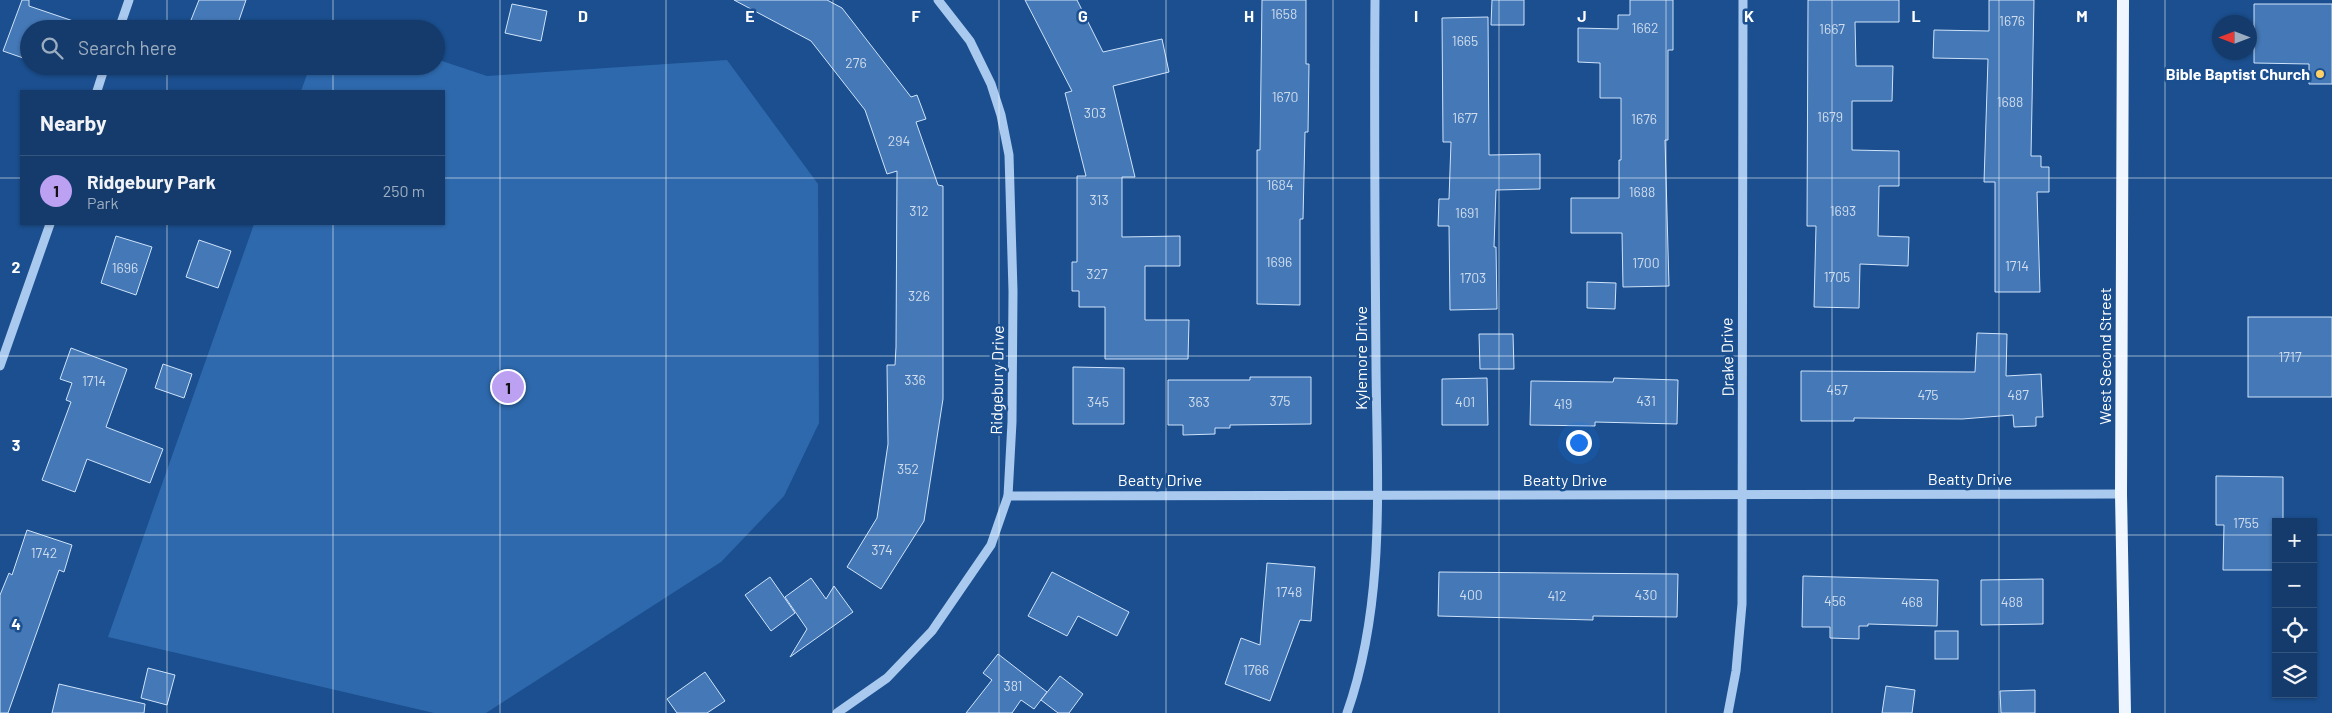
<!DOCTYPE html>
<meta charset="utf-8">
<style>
body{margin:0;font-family:Barlow,sans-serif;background:#214673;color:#f1f3f6}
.controls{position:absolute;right:15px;bottom:15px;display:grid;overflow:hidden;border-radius:0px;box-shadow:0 1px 4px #0004}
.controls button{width:45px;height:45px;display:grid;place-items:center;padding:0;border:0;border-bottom:1px solid #33557e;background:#143b6b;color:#f1f3f6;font:25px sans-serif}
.compass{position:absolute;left:2212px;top:15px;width:45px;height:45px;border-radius:50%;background:#143b6b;box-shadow:0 1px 4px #0004;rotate:270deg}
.you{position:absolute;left:1578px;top:442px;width:18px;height:18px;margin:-12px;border:4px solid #fff;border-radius:50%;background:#1a73e8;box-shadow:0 0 0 8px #1a73e833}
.badge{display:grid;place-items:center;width:32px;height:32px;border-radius:50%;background:#bca0f2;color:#111;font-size:16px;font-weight:700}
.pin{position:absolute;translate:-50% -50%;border:2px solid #fff;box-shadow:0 1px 5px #0006}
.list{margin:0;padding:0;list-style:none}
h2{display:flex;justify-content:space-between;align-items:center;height:65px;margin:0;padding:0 20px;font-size:21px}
h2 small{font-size:16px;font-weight:400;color:#9dadc1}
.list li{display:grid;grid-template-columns:32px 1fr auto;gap:15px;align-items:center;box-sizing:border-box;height:70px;padding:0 20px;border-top:1px solid #33557e}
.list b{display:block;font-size:19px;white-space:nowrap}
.list p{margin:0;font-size:16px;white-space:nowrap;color:#9dadc1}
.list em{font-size:16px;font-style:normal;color:#9dadc1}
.icon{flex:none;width:28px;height:28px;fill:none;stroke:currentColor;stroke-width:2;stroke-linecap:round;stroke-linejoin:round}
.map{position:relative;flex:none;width:2332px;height:713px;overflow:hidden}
.search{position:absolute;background:#143b6b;box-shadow:0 1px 4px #0004;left:20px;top:20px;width:425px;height:55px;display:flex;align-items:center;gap:12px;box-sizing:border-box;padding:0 18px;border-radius:28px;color:#9dadc1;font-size:19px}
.panel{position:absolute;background:#143b6b;box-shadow:0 1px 4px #0004;left:20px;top:90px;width:425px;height:135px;border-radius:0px}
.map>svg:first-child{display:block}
.green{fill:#2e69ad}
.building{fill:#4478b7;stroke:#cfe3fa}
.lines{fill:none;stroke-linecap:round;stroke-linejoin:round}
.minor{stroke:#a9c9ee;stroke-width:9}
.major{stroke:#f0f6ff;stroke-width:12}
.grid{fill:none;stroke:#fff;stroke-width:1;stroke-opacity:0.55}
.poi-dot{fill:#ffd166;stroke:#1b4f8f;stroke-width:2}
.labels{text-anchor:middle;stroke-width:5;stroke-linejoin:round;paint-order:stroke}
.number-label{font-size:14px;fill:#d0dded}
.poi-label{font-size:16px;font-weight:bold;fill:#fff;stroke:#1b4f8f;text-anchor:end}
.street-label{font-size:16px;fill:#fff;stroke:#1b4f8f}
.grid-label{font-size:16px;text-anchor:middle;font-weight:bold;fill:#fff;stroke:#1b4f8f;stroke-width:5;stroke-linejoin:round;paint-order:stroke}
</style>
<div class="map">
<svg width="2332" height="713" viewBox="0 0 2332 713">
<rect width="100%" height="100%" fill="#1b4f8f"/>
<path class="green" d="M436,59l51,17 240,-16 91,124 1,239 -35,73 -63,66 -235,151h-52l-326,-76 146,-413h190v-133h-143l9,-25h126z"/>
<g class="building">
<path d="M22,0h7v6l56,19 -1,4h-55v31l-26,-9z"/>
<path d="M199,0h47l-10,29h-36l2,-5 -11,-4z"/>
<path d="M734,0h93l15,8 69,89 6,-2 9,24 -10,3 22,63 5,1v213l-19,122 -43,68 -34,-22 30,-49 11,-74 -1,-79h8l1,-18 1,-176 -10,3 -22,-64 -54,-69z"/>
<path d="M1025,0h52l26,52 59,-13 7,33 -56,14 22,91h-13v60l58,-1v30h-35v54h44l-1,39h-83v-52h-26v-16h-7v-29h5v-86h9l-21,-83 7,-2z"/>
<path d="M1262,0h44v64h3l-1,68h-3l-2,87h-3v86l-43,-1v-154h3z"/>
<path d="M1492,0h32v25h-33z"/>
<path d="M1630,0h43v50h-5v90h-3l4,146 -46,1 -1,-54h-51v-35h48v-38h2v-62h-21v-35l-22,-1v-34l40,1v-14h12z"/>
<path d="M1808,0h91v22h-44l1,44h37l-1,35h-40v49l47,1v35h-20l-1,50 31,1 -1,29 -48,-2 -1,44 -45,-1 2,-81h-9z"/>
<path d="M1989,0h45l-3,156h10v11h8v25h-12l3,100h-45v-110h-11l4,-123 -55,-1 1,-28 55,1z"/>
<path d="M512,4l35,7 -6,30 -36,-8z"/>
<path d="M2254,4h78v80h-23v-20l-55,-1z"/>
<path d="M1488,17l1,138 51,-1v35l-44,1 -2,57h2l1,62 -47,1 -1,-84h-11l1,-27h10l2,-57h-8l-1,-124z"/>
<path d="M116,236l36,11 -16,48 -35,-12z"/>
<path d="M199,240l32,11 -13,37 -32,-11z"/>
<path d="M1587,282l29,1 -1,26 -28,-1z"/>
<rect x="2248" y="317" width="84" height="80"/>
<path d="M1977,333l30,1 -1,42 35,-2 2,43h-7v9l-22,1 -1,-12 -51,4 -108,-1v3h-53v-50l174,1z"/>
<path d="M1479,334h34l1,35h-34z"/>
<path d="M71,348l56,21 -21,58 57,22 -13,34 -63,-24 -12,33 -33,-12 29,-78 -5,-2 6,-17 -12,-4z"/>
<path d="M163,364l29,10 -8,24 -29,-10z"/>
<path d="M1073,367l51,1v56h-51z"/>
<path d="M1250,377h61v47l-81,1v3h-15v6l-32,1v-10h-15v-45h82z"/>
<path d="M1487,378l1,47h-46v-46z"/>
<path d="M1614,378l64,2 -1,44 -82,-2v4l-65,-1 1,-44 82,1z"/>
<path d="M2216,476l67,1v45h-7v48h-53l1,-45h-8z"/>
<path d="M27,530l45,15 -8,27 -5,-2 -51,143h-8v-118l9,-22 3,2z"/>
<path d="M1267,563l48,4 -4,54 -11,-1 -30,81 -45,-17 16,-46 19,7z"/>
<path d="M1052,572l77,40 -12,24 -39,-20 -11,20 -39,-20z"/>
<path d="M1439,572l239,2 -1,43 -84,-1v4l-155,-4z"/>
<path d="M1803,576l135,4 -1,46 -69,-2v2h-9v13l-29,-1v-11h-28z"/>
<path d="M770,577l25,36 -24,18 -26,-36z"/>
<path d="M811,578l15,21 8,-13 19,26 -63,45 17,-28 -22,-32z"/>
<path d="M2043,579v45l-62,1v-45z"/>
<rect x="1935" y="631" width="23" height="28"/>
<path d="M998,654l49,38 -13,17 -13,-9 -9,13h-46l26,-33 -9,-7z"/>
<path d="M148,668l27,7 -8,30 -26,-7z"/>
<path d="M705,672l20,29 -18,12h-30l-10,-14z"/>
<path d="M1060,676l23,18 -14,19h-11l-17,-13z"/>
<path d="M59,684l86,20 -1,9h-92z"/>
<path d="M1886,686l29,4 -3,23h-30z"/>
<path d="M2035,690v23h-34l-1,-22z"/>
</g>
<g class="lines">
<g class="minor">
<path d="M119,29l10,-29"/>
<path d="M97,91l8,-25"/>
<path d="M0,366l50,-142"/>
<path d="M1008,496l1113,-2"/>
<path d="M837,713l50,-35 45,-47 59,-86 17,-49 4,-74 1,-131 -4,-136 -8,-40 -10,-31 -21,-43 -32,-41"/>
<path d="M1347,713c39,-111 30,-231 29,-347 -1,-122 -2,-244 -1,-366"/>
<path d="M1728,713l8,-42 6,-67 1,-604"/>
</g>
<path class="major" d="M2123,0l-2,494 4,219"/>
</g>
<path class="grid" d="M167,0v29M333,0v29M500,0v713M666,0v713M833,0v713M999,0v713M1166,0v713M1333,0v713M1499,0v713M1666,0v713M1832,0v713M1999,0v713M2165,0v713M167,66v25M333,66v25M0,178h21M444,178h1888M167,224v489M333,224v489M0,356h2332M0,535h2276M2313,535h19"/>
<circle class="poi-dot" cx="2320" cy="74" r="5"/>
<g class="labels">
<g class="number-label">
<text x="1284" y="19">1658</text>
<text x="2012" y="26">1676</text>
<text x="1645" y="33">1662</text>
<text x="1832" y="34">1667</text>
<text x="1465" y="46">1665</text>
<text x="856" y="68">276</text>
<text x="1285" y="102">1670</text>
<text x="2010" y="107">1688</text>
<text x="1095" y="118">303</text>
<text x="1830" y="122">1679</text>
<text x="1465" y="123">1677</text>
<text x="1644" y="124">1676</text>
<text x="899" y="146">294</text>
<text x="1280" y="190">1684</text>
<text x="1642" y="197">1688</text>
<text x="1099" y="205">313</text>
<text x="919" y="216">312</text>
<text x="1843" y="216">1693</text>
<text x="1467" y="218">1691</text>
<text x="1279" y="267">1696</text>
<text x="1646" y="268">1700</text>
<text x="2017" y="271">1714</text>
<text x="125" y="273">1696</text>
<text x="1097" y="279">327</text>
<text x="1837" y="282">1705</text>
<text x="1473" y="283">1703</text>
<text x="919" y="301">326</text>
<text x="2290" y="362">1717</text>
<text x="915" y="385">336</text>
<text x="94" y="386">1714</text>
<text x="1837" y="395">457</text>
<text x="1928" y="400">475</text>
<text x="2018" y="400">487</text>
<text x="1280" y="406">375</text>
<text x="1646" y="406">431</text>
<text x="1098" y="407">345</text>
<text x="1199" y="407">363</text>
<text x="1465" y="407">401</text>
<text x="1563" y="409">419</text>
<text x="908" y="474">352</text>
<text x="2246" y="528">1755</text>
<text x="882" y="555">374</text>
<text x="44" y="558">1742</text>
<text x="1289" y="597">1748</text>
<text x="1471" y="600">400</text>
<text x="1646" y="600">430</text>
<text x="1557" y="601">412</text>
<text x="1835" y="606">456</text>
<text x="1912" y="607">468</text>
<text x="2012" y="607">488</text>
<text x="1256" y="675">1766</text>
<text x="1013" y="691">381</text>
</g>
<g class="poi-label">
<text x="2310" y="80">Bible Baptist Church</text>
</g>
<g class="street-label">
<text transform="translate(2105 356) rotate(-90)" y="6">West Second Street</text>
<text transform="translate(1727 357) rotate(-91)" y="6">Drake Drive</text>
<text transform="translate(1361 358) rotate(-90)" y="6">Kylemore Drive</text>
<text transform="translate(997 380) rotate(-89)" y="6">Ridgebury Drive</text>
<text x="1970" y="485">Beatty Drive</text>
<text x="1160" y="486">Beatty Drive</text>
<text x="1565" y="486">Beatty Drive</text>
</g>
</g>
<g class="grid-label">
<text x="583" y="22">D</text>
<text x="750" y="22">E</text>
<text x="916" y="22">F</text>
<text x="1083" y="22">G</text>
<text x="1249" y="22">H</text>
<text x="1416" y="22">I</text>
<text x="1582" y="22">J</text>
<text x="1749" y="22">K</text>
<text x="1916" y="22">L</text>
<text x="2082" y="22">M</text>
<text x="16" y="273">2</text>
<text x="16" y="451">3</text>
<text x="16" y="630">4</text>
</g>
</svg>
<div class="controls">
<button>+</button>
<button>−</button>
<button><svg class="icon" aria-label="locate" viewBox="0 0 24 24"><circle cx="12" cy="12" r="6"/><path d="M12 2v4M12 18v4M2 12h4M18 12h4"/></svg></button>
<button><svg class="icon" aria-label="layers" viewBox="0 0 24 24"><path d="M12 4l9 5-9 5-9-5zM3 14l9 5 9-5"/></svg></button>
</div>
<svg class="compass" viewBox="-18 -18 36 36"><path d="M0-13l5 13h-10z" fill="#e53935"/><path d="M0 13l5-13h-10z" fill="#9dadc1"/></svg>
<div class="you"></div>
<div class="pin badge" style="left:508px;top:387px">1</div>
<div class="search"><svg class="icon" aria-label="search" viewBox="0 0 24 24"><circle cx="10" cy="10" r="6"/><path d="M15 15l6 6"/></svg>Search here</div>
<section class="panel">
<h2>Nearby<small></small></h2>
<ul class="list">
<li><span class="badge">1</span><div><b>Ridgebury Park</b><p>Park</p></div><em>250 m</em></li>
</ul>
</section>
</div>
